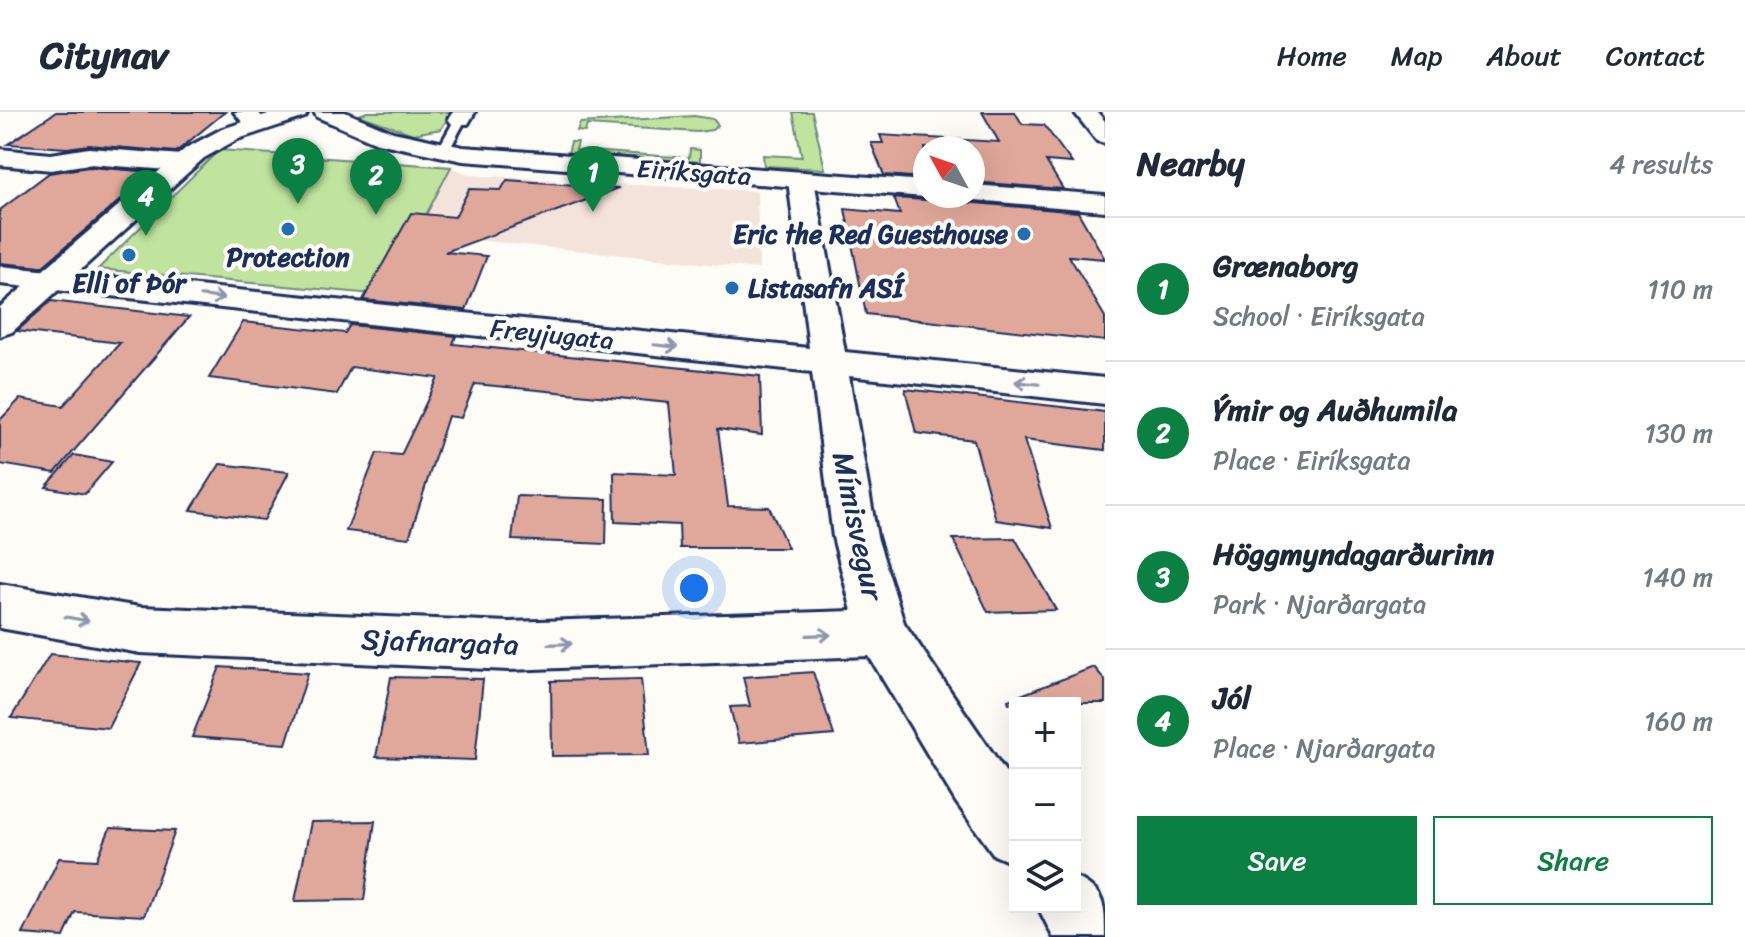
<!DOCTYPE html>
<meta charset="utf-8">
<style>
body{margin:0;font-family:Sriracha,sans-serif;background:#f2f2f3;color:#1f2937}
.controls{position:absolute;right:24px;bottom:24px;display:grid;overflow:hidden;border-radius:0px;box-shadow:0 8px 32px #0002}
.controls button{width:72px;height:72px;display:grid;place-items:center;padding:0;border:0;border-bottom:2px solid #e0e1e3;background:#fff;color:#1f2937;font:40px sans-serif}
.compass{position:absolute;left:913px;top:24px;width:72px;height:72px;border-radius:50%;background:#fff;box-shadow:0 8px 32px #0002;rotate:310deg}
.you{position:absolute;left:694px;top:476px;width:28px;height:28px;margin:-20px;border:6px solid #fff;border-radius:50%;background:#1a73e8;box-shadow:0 0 0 12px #1a73e833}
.badge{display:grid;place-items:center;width:52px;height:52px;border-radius:50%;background:#0b8043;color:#fff;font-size:26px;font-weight:700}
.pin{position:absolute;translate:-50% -66px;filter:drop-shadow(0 2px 4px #0008)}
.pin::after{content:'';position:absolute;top:42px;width:28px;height:24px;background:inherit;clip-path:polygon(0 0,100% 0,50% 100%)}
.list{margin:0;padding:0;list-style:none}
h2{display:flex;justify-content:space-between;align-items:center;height:104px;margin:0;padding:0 32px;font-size:34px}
h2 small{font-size:26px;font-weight:400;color:#747a83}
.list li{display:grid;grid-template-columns:52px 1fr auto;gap:24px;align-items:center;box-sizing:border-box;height:144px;padding:0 32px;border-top:2px solid #e0e1e3}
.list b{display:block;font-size:30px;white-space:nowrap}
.list p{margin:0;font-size:26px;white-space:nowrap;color:#747a83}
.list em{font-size:26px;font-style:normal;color:#747a83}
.actions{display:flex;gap:16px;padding:24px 32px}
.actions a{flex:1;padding:18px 0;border:2px solid #0b8043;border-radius:0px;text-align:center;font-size:28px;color:#0b8043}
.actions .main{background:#0b8043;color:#fff}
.icon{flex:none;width:44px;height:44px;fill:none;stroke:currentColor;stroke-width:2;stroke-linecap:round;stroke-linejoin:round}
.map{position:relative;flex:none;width:1105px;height:825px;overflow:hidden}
header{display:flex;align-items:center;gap:48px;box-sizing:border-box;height:112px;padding:0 40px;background:#fff;border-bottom:2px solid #e0e1e3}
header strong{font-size:38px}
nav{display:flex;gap:44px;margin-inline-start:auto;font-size:28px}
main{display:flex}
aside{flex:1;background:#fff}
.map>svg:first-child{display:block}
.built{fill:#f4e3db}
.green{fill:#c0e49e;stroke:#6e8a7e;stroke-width:2}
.building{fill:#e0a89a;stroke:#1b2f5e;stroke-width:2}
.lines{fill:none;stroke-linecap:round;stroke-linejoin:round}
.lane-casing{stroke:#1b2f5e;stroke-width:6}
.street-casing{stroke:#1b2f5e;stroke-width:6}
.secondary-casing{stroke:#1b2f5e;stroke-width:6}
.lane{fill:#fdfcf7;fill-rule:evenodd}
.street{fill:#fdfcf7;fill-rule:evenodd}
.secondary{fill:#fdfcf7;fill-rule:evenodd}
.oneway{stroke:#8c96aa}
.poi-dot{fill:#1f6fb2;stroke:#fdfcf7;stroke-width:3}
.labels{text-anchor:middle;stroke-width:8;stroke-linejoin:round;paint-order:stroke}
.far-street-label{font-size:26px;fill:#1b2f5e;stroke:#fdfcf7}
.far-poi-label{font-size:26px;font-weight:bold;fill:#1b2f5e;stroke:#fdfcf7}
.street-label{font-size:30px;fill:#1b2f5e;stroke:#fdfcf7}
</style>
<header>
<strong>Citynav</strong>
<nav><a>Home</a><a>Map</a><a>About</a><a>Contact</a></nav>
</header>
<main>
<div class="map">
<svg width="1105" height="825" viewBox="0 0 1105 825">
<rect width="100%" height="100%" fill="#fdfcf7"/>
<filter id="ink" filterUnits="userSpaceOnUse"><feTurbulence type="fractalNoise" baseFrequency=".0125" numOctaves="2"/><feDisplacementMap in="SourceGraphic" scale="16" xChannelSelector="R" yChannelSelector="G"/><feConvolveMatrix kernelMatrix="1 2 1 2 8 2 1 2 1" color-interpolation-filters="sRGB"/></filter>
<g filter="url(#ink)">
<path class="built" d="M451,55l19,8 86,5v4l38,2 4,-3 159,8 2,78 -343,-35z"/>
<g class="green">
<path d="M367,0h85l-11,17 -28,5 -54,-19z"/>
<path d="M793,0h19l13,57 -61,-3 -1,-11 39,2z"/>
<path d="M694,4l19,3 5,6 -6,5 -14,2 -111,-7 -2,7 -8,-1 3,-8z"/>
<path d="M571,30h7l-2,8 113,8 1,-9 10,1v12l-132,-9z"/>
<path d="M219,38l232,17 -67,128 -286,-26z"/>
</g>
<g class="building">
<path d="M56,0h169l-49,40 -87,-7 -22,3 -59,-4z"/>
<path d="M982,0h33l7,12 22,1 28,38 -26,-2 17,28 -90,-7v-34h-48v30l-41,-3 -13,-32h12l-3,-8 119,7z"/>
<path d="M89,55l64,5 -111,95 -42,-4v-53l49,-37z"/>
<path d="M507,68l112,8 -174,64 42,4 -21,54 -103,-10 48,-87 44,4 14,-28 32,1z"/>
<path d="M932,84h27l4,6 115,10 27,47 -36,-3 36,61v24l-239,-27 -21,-105 55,5 -6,-16 31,2z"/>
<path d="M51,189l138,16 -134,156 -55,-9v-44l20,-21 43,7 57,-63 -103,-12z"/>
<path d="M243,210l102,11 5,-8 106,11 -3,8 307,32 2,59 -44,-6 10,77 41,1 19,41h-108l-1,-23 -64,-3 -1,-50 62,3 -7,-72 -194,-19 -14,34 -13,-2 -39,122 -63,-7 31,-78 24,2 37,-77 -87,-11 -14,27 -128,-16z"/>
<path d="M905,277l200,23v38l-81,-10 28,88 -56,-8 -22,-80 -58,-7z"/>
<path d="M74,343l38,7 -27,32 -39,-7z"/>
<path d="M220,352l69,8 -25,48 -73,-10z"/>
<path d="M517,384l90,3 -1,45 -94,-4z"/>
<path d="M1015,426l41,72 -68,2 -35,-73z"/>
<path d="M50,542l91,9 -33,65 -97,-10z"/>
<path d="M220,555l88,6 -22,71 -94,-7z"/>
<path d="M1094,555l11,13v23h-96l-1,-3z"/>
<path d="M813,560l21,63 -95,8 -9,-36 20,-1 -7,-29z"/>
<path d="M391,565l92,2 -8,81 -99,-3z"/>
<path d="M641,567l8,76 -97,1 -1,-75z"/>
<path d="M375,709l-11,79 -69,1 16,-79z"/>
<path d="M110,716l65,3 -31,85 -69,-4 -11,25 -41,-3 36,-76 38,2z"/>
</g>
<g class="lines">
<g class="lane-casing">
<path id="lane" d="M456,5l10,2 -19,35h-8l-2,-3z"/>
</g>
<g class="street-casing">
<g id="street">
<path d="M234,0h24l10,12 -4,5h-16z"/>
<path d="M453,0h22l-7,12h-16l-4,-5z"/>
<path d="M89,36l93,7 9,3 4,5 -4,5 -9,3 -93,-7 -38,6 -51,-5v-16l51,5z"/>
<path d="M801,60l9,2 4,6 31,172 260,26v26l-256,-28 28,161 27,86 111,163v78l-21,-9 -38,-53 -87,-146 -360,14 -369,-17 -140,-25v-44l140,23 369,15 343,-11 -19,-74 -21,-165 -812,-88v-18l809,82 -21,-168 4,-6z"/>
<path d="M1075,765c30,14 30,27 30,60h-52l-15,-30h37z"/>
</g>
</g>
<g class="secondary-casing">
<g id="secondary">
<path d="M274,0h34l-3,5 -67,22 -34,19 -192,174 -12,4v-29l186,-159 36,-19z"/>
<path d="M314,0h31l48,20 70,15 462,34v15h4l-4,1 -462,-36 -86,-18 -60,-26z"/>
<path d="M1074,0h23l8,9v22l-8,-2z"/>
<path d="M973,73l132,10v16l-142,-12 -1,-3h11z"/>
</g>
</g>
<use href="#lane" class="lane"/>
<use href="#street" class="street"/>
<use href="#secondary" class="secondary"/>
</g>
<defs><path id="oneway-shaft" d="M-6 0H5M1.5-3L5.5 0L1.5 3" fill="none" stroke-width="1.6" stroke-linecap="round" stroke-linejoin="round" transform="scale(2)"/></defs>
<g class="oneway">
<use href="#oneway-shaft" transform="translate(212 185) rotate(6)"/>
<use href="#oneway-shaft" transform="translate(666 234) rotate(6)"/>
<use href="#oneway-shaft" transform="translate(1027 271) rotate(-174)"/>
<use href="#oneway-shaft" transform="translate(77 507) rotate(10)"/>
<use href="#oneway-shaft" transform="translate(819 523) rotate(-2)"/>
<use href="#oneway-shaft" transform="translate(560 532) rotate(-2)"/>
</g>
</g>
<g class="poi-dot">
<circle cx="288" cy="117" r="8"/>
<circle cx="1024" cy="122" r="8"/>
<circle cx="129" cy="143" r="8"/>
<circle cx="732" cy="176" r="8"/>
</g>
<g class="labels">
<g class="far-street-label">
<text transform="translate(694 60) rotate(4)" y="9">Eiríksgata</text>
<text transform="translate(552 222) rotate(6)" y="9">Freyjugata</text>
</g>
<g class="far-poi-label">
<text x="1008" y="131" text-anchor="end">Eric the Red Guesthouse</text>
<text x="288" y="154">Protection</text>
<text x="129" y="180">Elli of Þór</text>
<text x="748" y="185" text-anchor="start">Listasafn ASÍ</text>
</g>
<g class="street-label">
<text transform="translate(858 414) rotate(78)" y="10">Mímisvegur</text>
<text transform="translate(440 530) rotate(2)" y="10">Sjafnargata</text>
</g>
</g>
</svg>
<div class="controls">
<button>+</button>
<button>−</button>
<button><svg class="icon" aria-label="layers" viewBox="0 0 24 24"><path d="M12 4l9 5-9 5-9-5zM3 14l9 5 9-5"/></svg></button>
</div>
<svg class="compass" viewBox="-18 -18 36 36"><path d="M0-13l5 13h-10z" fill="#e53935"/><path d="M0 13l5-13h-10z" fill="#747a83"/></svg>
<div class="you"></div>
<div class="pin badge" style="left:593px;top:100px">1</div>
<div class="pin badge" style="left:376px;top:103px">2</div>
<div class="pin badge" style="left:298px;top:92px">3</div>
<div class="pin badge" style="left:146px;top:124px">4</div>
</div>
<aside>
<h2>Nearby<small>4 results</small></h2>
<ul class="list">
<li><span class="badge">1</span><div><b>Grænaborg</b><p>School · Eiríksgata</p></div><em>110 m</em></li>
<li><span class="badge">2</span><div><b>Ýmir og Auðhumila</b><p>Place · Eiríksgata</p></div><em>130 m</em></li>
<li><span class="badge">3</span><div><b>Höggmyndagarðurinn</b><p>Park · Njarðargata</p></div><em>140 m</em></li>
<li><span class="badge">4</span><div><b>Jól</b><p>Place · Njarðargata</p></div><em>160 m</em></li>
</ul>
<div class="actions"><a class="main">Save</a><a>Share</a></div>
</aside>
</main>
